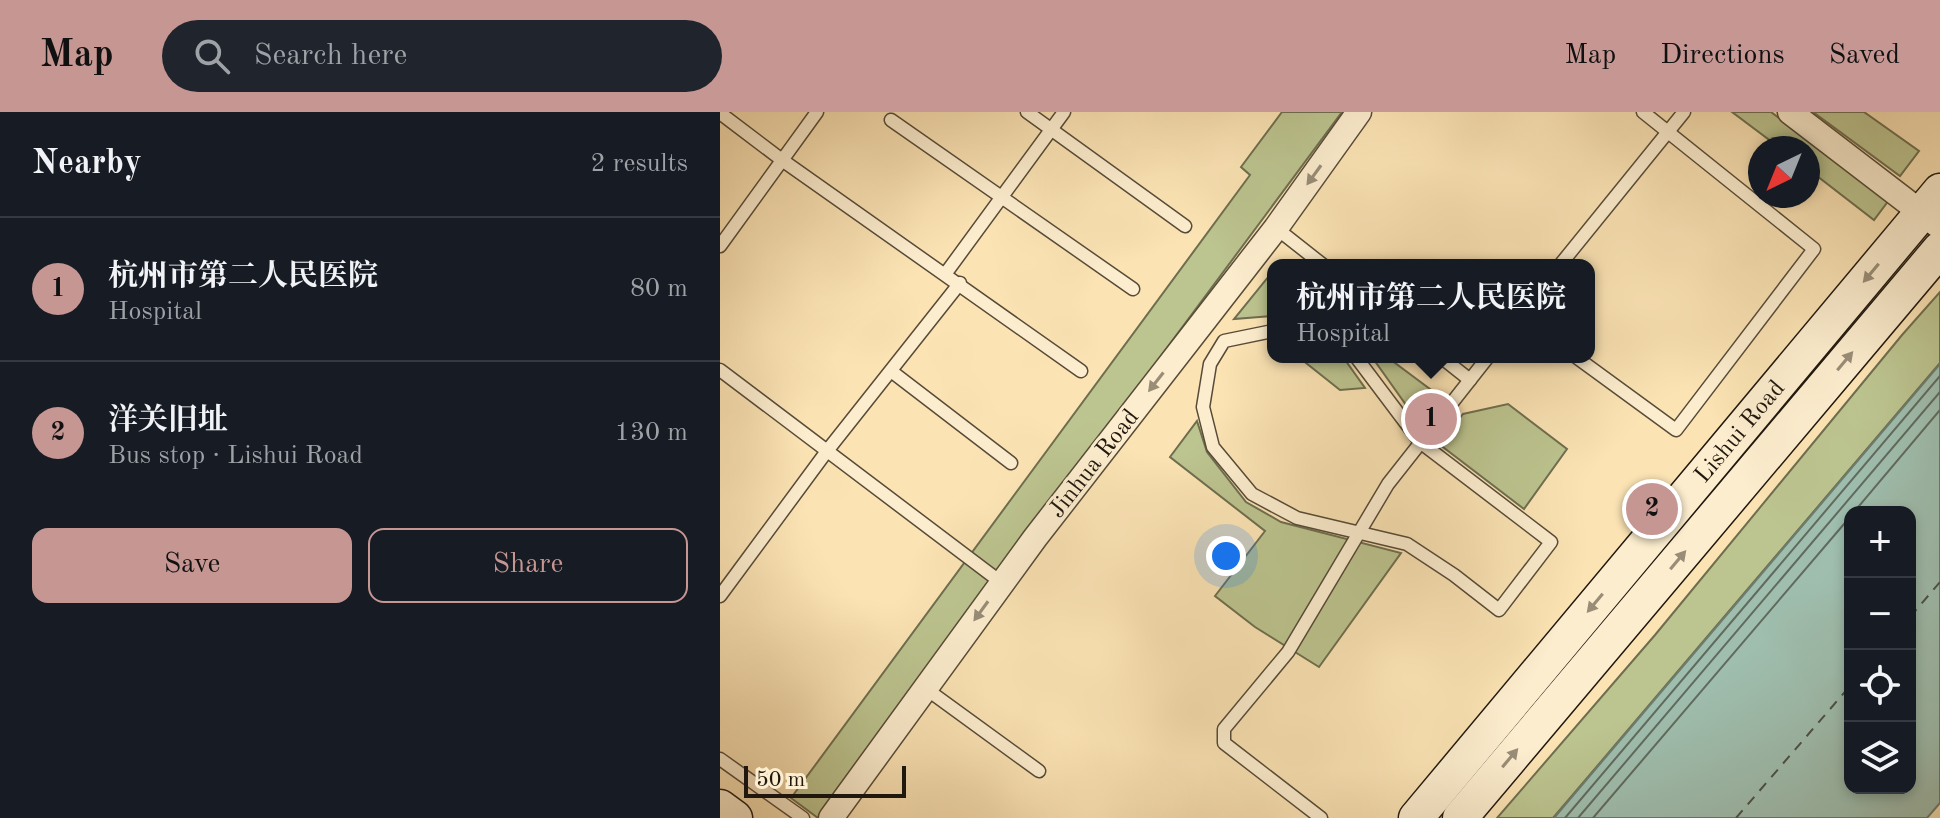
<!DOCTYPE html>
<meta charset="utf-8">
<style>
body{margin:0;font-family:"Old Standard TT","Noto Serif SC",serif;background:#20242c;color:#f1f3f6}
.controls{position:absolute;right:24px;bottom:24px;display:grid;overflow:hidden;border-radius:16px;box-shadow:0 4px 12px #0003}
.controls button{width:72px;height:72px;display:grid;place-items:center;padding:0;border:0;border-bottom:2px solid #363941;background:#171b24;color:#f1f3f6;font:40px sans-serif}
.compass{position:absolute;left:1028px;top:24px;width:72px;height:72px;border-radius:50%;background:#171b24;box-shadow:0 4px 12px #0003;rotate:223deg}
.scale{position:absolute;left:24px;bottom:20px;width:162px;box-sizing:border-box;padding-left:8px;border:4px solid #20180f;border-top:0;font-size:22px;line-height:28px;white-space:nowrap;color:#20180f;-webkit-text-stroke:6px #fcedce;paint-order:stroke}
.you{position:absolute;left:506px;top:444px;width:28px;height:28px;margin:-20px;border:6px solid #fff;border-radius:50%;background:#1a73e8;box-shadow:0 0 0 12px #1a73e833}
.badge{display:grid;place-items:center;width:52px;height:52px;border-radius:50%;background:#c59692;color:#111;font-size:26px;font-weight:700}
.pin{position:absolute;translate:-50% -50%;border:4px solid #fff;box-shadow:0 2px 8px #0006}
.popup{position:absolute;left:547px;top:147px;width:328px;height:104px;box-sizing:border-box;display:grid;place-content:center;border-radius:16px;background:#171b24;filter:drop-shadow(0 2px 6px #0005);font-size:26px;white-space:nowrap;color:#9ea1a6}
.popup b{font-size:30px;color:#f1f3f6}
.popup::after{content:'';position:absolute;left:50%;top:100%;margin-left:-16px;border:16px solid transparent;border-top-color:#171b24}
.list{margin:0;padding:0;list-style:none}
h2{display:flex;justify-content:space-between;align-items:center;height:104px;margin:0;padding:0 32px;font-size:34px}
h2 small{font-size:26px;font-weight:400;color:#9ea1a6}
.list li{display:grid;grid-template-columns:52px 1fr auto;gap:24px;align-items:center;box-sizing:border-box;height:144px;padding:0 32px;border-top:2px solid #363941}
.list b{display:block;font-size:30px;white-space:nowrap}
.list p{margin:0;font-size:26px;white-space:nowrap;color:#9ea1a6}
.list em{font-size:26px;font-style:normal;color:#9ea1a6}
.actions{display:flex;gap:16px;padding:24px 32px}
.actions a{flex:1;padding:18px 0;border:2px solid #c59692;border-radius:16px;text-align:center;font-size:28px;color:#c59692}
.actions .main{background:#c59692;color:#111}
.icon{flex:none;width:44px;height:44px;fill:none;stroke:currentColor;stroke-width:2;stroke-linecap:round;stroke-linejoin:round}
.map{position:relative;flex:none;width:1220px;height:706px;overflow:hidden}
header{display:flex;align-items:center;gap:48px;box-sizing:border-box;height:112px;padding:0 40px;background:#c59692;color:#111}
header strong{font-size:38px}
nav{display:flex;gap:44px;margin-inline-start:auto;font-size:28px}
.search{width:560px;height:72px;background:#20242c;display:flex;align-items:center;gap:20px;box-sizing:border-box;padding:0 28px;border-radius:44px;color:#9ea1a6;font-size:30px}
main{display:flex}
aside{flex:1;background:#171b24}
.map>svg:first-child{display:block}
.green{fill:#bcc48f;stroke:#6e6e4f;stroke-width:2}
.water{fill:#9fbeae;stroke:#6c7c6e;stroke-width:2;fill-rule:evenodd}
.lines{fill:none;stroke-linecap:round;stroke-linejoin:round}
.shore{stroke:#606b5e;stroke-width:2}
.ferry{stroke:#4c5247;stroke-width:2;stroke-dasharray:10 8;stroke-linecap:butt}
.service-casing{stroke:#574b38;stroke-width:15}
.minor-casing{stroke:#574b38;stroke-width:27}
.secondary-casing{stroke:#20180f;stroke-width:37}
.service{stroke:#fcedce;stroke-width:12}
.minor{stroke:#fcedce;stroke-width:24}
.secondary{stroke:#fcedce;stroke-width:34}
.oneway{fill:#998d78}
.labels{text-anchor:middle;stroke-width:6;stroke-linejoin:round;paint-order:stroke}
.street-label{font-size:24px;fill:#20180f;stroke:#fcedce}
</style>
<header>
<strong>Map</strong>
<div class="search"><svg class="icon" aria-label="search" viewBox="0 0 24 24"><circle cx="10" cy="10" r="6"/><path d="M15 15l6 6"/></svg>Search here</div>
<nav><a>Map</a><a>Directions</a><a>Saved</a></nav>
</header>
<main>
<aside>
<h2>Nearby<small>2 results</small></h2>
<ul class="list">
<li><span class="badge">1</span><div><b>杭州市第二人民医院</b><p>Hospital</p></div><em>80 m</em></li>
<li><span class="badge">2</span><div><b>洋关旧址</b><p>Bus stop · Lishui Road</p></div><em>130 m</em></li>
</ul>
<div class="actions"><a class="main">Save</a><a>Share</a></div>
</aside>
<div class="map">
<svg width="1220" height="706" viewBox="0 0 1220 706">
<rect width="100%" height="100%" fill="#fbe3b4"/>
<filter id="stains"><feTurbulence type="fractalNoise" baseFrequency=".0025" numOctaves="4"/><feColorMatrix values="0 0 0 0 .2 0 0 0 0 .09 0 0 0 0 .02 0 0 0 .5 -.17"/></filter>
<radialGradient id="worn" r=".72"><stop offset=".6" stop-color="#630" stop-opacity="0"/><stop offset="1" stop-color="#630" stop-opacity=".3"/></radialGradient>
<g class="green">
<path d="M562,0h60l-524,706 -27,-20 459,-623 -9,-8z"/>
<path d="M1012,0h39l118,88 -15,20 -66,-51v-21h-28z"/>
<path d="M1093,0h51l55,39 -19,25z"/>
<path d="M553,159v45l-39,3z"/>
<path d="M1220,180v71l-387,455h-56l158,-183 247,-300z"/>
<path d="M582,245h41l22,31 -25,2 -39,-31z"/>
<path d="M652,245h15l55,41 -21,28z"/>
<path d="M788,292l59,45 -43,60 -85,-65 24,-30z"/>
<path d="M477,309l10,31 39,50 35,20 120,31 -82,114 -64,-40 -40,-31 50,-65 -95,-74z"/>
</g>
<path class="water" d="M1220,252v439l-13,15h-373zM1130,400h60v276h-60z"/>
<g class="lines">
<g class="shore">
<path d="M1134,400l86,-102"/>
<path d="M845,706l375,-442"/>
<path d="M858,706l362,-426"/>
<path d="M873,706l257,-301"/>
</g>
<g class="ferry">
<path d="M1190,505l30,-35"/>
<path d="M1016,706l114,-132"/>
</g>
<g class="service-casing">
<g id="service">
<path d="M307,0l158,114"/>
<path d="M0,1l62,47 299,211"/>
<path d="M171,8l242,169"/>
<path d="M556,116l47,37"/>
<path d="M0,134l97,-134"/>
<path d="M840,153l124,-153"/>
<path d="M226,161l118,-161"/>
<path d="M553,219l-49,10 -14,23 -7,43 10,40 39,47 45,24 110,26 47,31 45,35 52,-68 -131,-100 -64,-85"/>
<path d="M721,245l29,23"/>
<path d="M856,245l100,73 138,-181 -171,-137"/>
<path d="M0,258l282,213"/>
<path d="M171,259l120,92"/>
<path d="M0,484l107,-145 133,-168"/>
<path d="M205,576l114,83"/>
<path d="M0,647l83,59"/>
<path d="M601,706l-97,-75v-14l64,-77 100,-168 100,-127"/>
</g>
</g>
<g class="minor-casing">
<g id="minor">
<path d="M1070,0l150,115"/>
<path d="M111,706l204,-280 241,-310 83,-116"/>
</g>
</g>
<g class="secondary-casing">
<g id="secondary">
<path d="M0,695l15,11"/>
<path d="M696,706l524,-627"/>
<path d="M740,706l480,-569"/>
</g>
</g>
<use href="#service" class="service"/>
<use href="#minor" class="minor"/>
<use href="#secondary" class="secondary"/>
</g>
<defs><path id="oneway-solid" d="M-6-.8H1V-3.2L6.5 0L1 3.2V.8H-6Z" transform="scale(2)"/></defs>
<g class="oneway">
<use href="#oneway-solid" transform="translate(594 63) rotate(126)"/>
<use href="#oneway-solid" transform="translate(1151 161) rotate(130)"/>
<use href="#oneway-solid" transform="translate(1125 249) rotate(-50)"/>
<use href="#oneway-solid" transform="translate(436 270) rotate(128)"/>
<use href="#oneway-solid" transform="translate(958 448) rotate(-50)"/>
<use href="#oneway-solid" transform="translate(875 491) rotate(130)"/>
<use href="#oneway-solid" transform="translate(261 499) rotate(126)"/>
<use href="#oneway-solid" transform="translate(790 646) rotate(-50)"/>
</g>
<g class="labels">
<g class="street-label">
<text transform="translate(1019 319) rotate(-50)" y="8">Lishui Road</text>
<text transform="translate(373 351) rotate(-52)" y="8">Jinhua Road</text>
</g>
</g>
<rect width="100%" height="100%" filter="url(#stains)"/>
<rect width="100%" height="100%" fill="url(#worn)"/>
</svg>
<div class="controls">
<button>+</button>
<button>−</button>
<button><svg class="icon" aria-label="locate" viewBox="0 0 24 24"><circle cx="12" cy="12" r="6"/><path d="M12 2v4M12 18v4M2 12h4M18 12h4"/></svg></button>
<button><svg class="icon" aria-label="layers" viewBox="0 0 24 24"><path d="M12 4l9 5-9 5-9-5zM3 14l9 5 9-5"/></svg></button>
</div>
<svg class="compass" viewBox="-18 -18 36 36"><path d="M0-13l5 13h-10z" fill="#e53935"/><path d="M0 13l5-13h-10z" fill="#9ea1a6"/></svg>
<div class="scale">50 m</div>
<div class="you"></div>
<div class="pin badge" style="left:711px;top:307px">1</div>
<div class="popup"><b>杭州市第二人民医院</b>Hospital</div>
<div class="pin badge" style="left:932px;top:397px">2</div>
</div>
</main>
